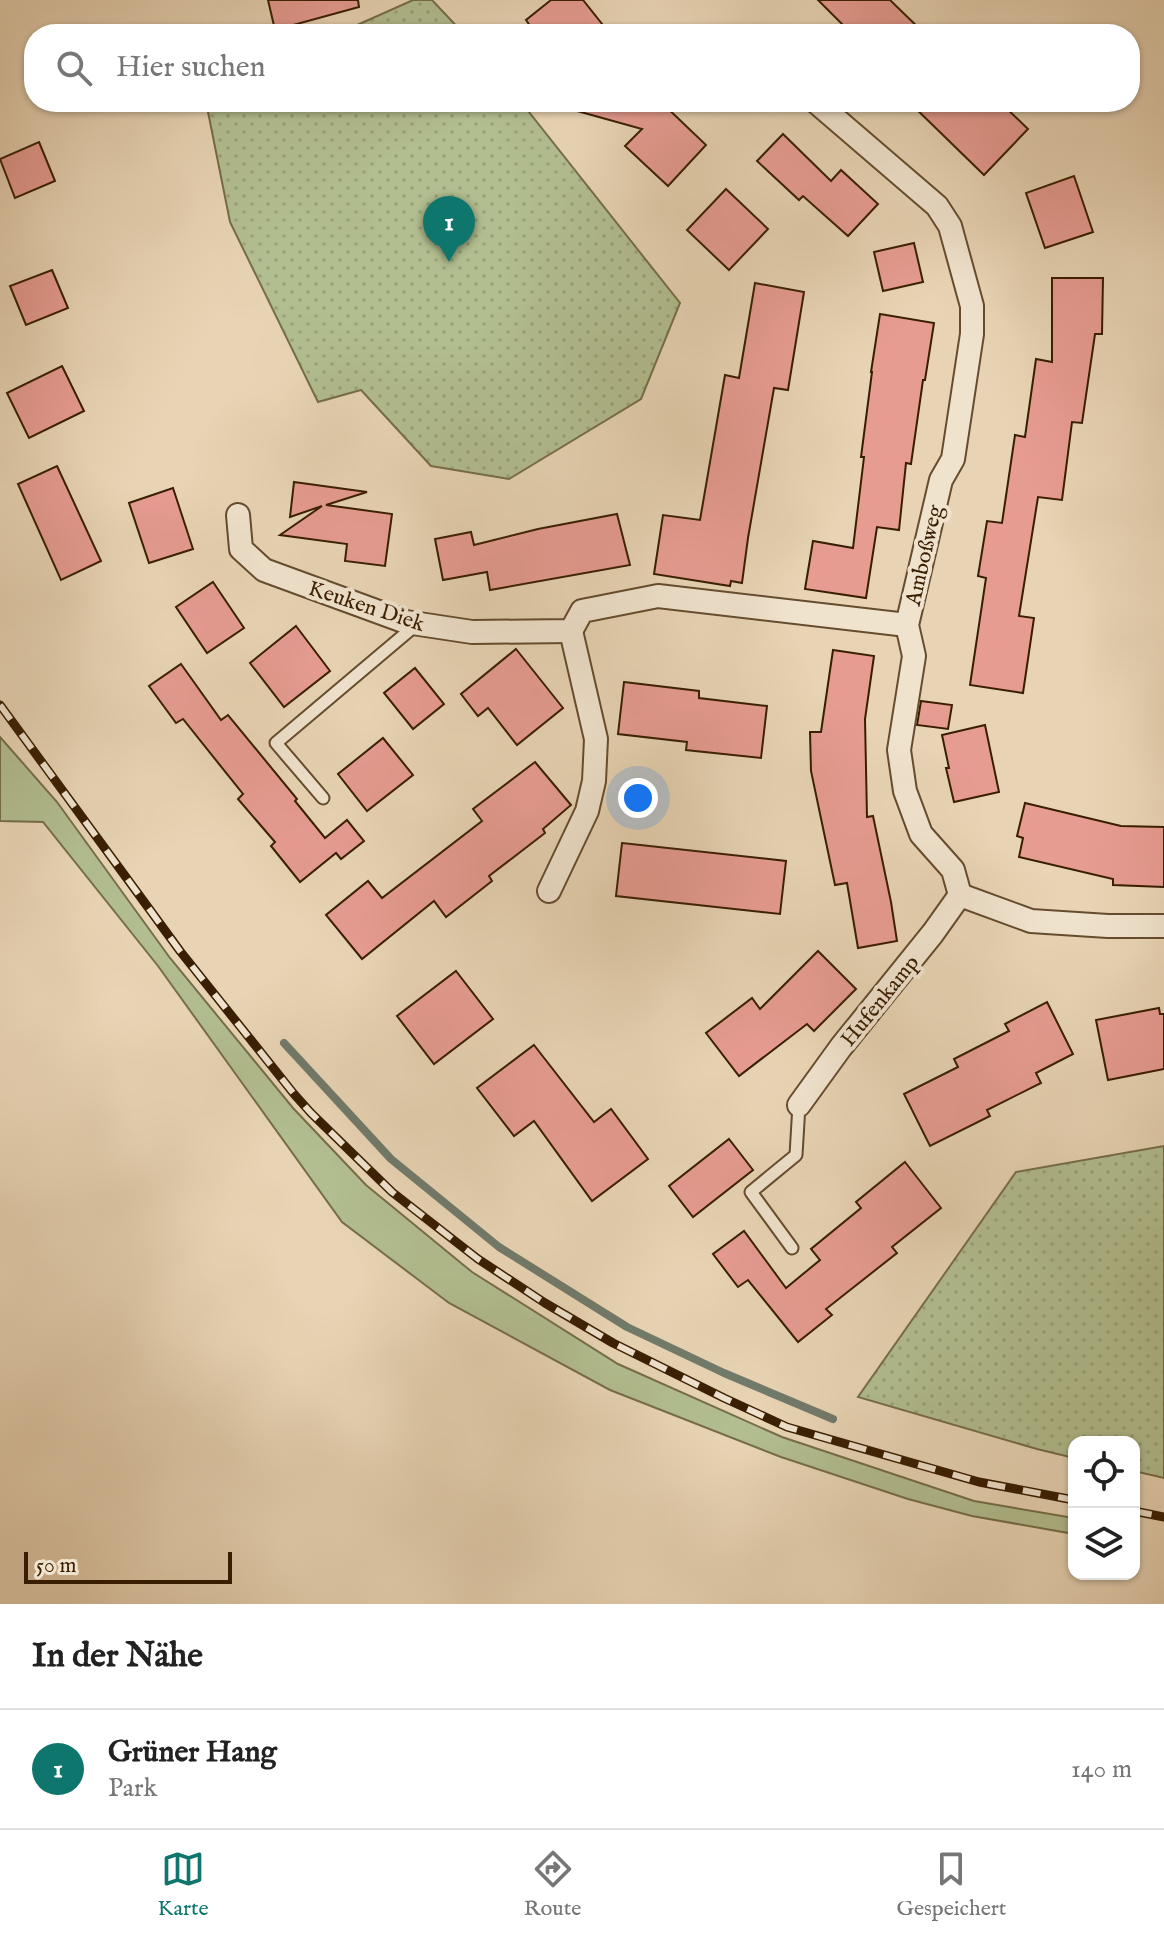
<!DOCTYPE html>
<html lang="de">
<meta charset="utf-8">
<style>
body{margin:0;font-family:"IM FELL English",serif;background:#f6f6f6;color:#222}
.controls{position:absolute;right:24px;bottom:24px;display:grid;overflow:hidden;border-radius:16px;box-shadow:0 2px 6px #0004}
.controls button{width:72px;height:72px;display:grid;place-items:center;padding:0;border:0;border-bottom:2px solid #e0e0e0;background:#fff;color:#222;font:40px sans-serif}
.scale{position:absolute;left:24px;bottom:20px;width:208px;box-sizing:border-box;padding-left:8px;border:4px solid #391e01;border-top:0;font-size:22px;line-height:28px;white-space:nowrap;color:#391e01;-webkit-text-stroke:6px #f0e3ce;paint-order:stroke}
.you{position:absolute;left:638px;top:798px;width:28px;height:28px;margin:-20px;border:6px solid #fff;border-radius:50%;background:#1a73e8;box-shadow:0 0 0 12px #1a73e833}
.badge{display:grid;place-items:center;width:52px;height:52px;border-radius:50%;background:#0f766e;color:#fff;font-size:26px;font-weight:700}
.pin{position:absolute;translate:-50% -66px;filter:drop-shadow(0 2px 4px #0008)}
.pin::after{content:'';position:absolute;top:42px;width:28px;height:24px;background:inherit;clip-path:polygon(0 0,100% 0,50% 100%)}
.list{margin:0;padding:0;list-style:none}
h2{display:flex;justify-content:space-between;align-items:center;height:104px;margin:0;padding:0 32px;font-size:34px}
h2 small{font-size:26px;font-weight:400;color:#767676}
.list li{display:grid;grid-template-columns:52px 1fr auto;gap:24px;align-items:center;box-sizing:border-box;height:120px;padding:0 32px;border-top:2px solid #e0e0e0}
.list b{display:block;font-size:30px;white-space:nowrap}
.list p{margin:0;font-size:26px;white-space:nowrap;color:#767676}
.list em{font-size:26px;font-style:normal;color:#767676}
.icon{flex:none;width:44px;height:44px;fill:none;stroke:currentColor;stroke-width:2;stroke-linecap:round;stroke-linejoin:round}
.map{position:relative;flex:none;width:1164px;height:1604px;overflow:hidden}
.search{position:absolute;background:#fff;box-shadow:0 2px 6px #0004;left:24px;right:24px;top:24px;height:88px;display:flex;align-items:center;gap:20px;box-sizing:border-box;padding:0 28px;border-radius:32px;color:#767676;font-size:30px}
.sheet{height:224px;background:#fff}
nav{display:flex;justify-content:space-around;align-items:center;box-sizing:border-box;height:112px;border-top:2px solid #e0e0e0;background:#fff;font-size:22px;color:#767676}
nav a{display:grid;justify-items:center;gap:4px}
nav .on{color:#0f766e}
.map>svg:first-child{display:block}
.grass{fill:#b2be90;stroke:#766e48;stroke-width:2}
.park{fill:url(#park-dots);stroke:#766e48;stroke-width:2}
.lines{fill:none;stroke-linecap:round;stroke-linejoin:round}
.stream{stroke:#717a6b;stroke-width:8}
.building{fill:#e79c92;stroke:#391e01;stroke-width:2}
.service-casing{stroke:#654c2e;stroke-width:15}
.minor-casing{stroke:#654c2e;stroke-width:26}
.service{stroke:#f0e3ce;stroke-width:11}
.minor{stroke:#f0e3ce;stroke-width:22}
.rail-casing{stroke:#391e01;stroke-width:9}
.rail{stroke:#f0e3ce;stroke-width:6;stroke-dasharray:18;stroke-linecap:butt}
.labels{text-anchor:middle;stroke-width:8;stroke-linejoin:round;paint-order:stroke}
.street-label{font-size:22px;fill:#391e01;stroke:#f0e3ce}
</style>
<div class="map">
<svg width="1164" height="1604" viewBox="0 0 1164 1604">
<defs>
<pattern id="park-dots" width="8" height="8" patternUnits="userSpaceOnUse" patternTransform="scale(2)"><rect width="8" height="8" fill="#b2be90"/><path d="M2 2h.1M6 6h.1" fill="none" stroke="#9aa37a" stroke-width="1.8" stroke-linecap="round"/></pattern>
</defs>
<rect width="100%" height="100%" fill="#e8d4b4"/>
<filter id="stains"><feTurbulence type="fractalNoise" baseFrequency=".0025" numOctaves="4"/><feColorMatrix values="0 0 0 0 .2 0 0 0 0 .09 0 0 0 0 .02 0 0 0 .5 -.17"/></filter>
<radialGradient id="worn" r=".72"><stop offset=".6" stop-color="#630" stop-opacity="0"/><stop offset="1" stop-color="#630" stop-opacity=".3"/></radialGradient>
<path class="grass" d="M0,737l57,65 113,156 123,150 73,77 106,87 146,92 164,73 192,64 100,17v16l-102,-18 -64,-17 -127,-42 -171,-67 -161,-87 -107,-81 -184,-256 -115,-144 -43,-1z"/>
<g class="park">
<path d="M413,0h19l32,34h-127z"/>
<path d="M206,102h315l159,201 -39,96 -132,80 -78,-13 -70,-76 -43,12 -88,-180z"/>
<path d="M1164,1146v332l-30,-7v-29h-60v16l-37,-9 -179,-52 158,-225z"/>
</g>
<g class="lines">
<path class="stream" d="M284,1043l107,116 108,88 128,80 97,46 109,46"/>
</g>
<g class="building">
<path d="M268,0h90l1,7 -84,23z"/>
<path d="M551,0h32l27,34h-74l-10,-14z"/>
<path d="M818,0h72l35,34h-73z"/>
<path d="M571,102h90l45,43 -38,41 -43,-40 17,-17 -72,-20z"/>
<path d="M909,102h91l28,27 -44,46z"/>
<path d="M783,134l48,47 10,-11 37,34 -30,32 -45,-40 -4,4 -42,-39z"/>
<path d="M39,142l16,39 -40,17 -15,-39z"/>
<path d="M1074,176l19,56 -48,16 -19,-55z"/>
<path d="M726,189l42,40 -39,41 -42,-40z"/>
<path d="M914,243l9,39 -40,9 -9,-39z"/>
<path d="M52,270l16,38 -42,17 -16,-39z"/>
<path d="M1052,278h51l-1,56h-7l-13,89 -10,-1 -10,78 -24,-3 -19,119 15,2 -11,75 -53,-8 16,-107 -8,-2 9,-55 15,2 13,-88 10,2 11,-78 16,3z"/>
<path d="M755,283l49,9 -16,98 -14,-2 -26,150 -6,45 -11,-2 -1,5 -76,-12 9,-59 37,5 25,-145 14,3z"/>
<path d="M880,314l54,9 -9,57h-2l-12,84 -5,-1 -7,67 -22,-3 -11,71 -61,-9 8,-48 40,7 11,-91h-3l11,-85h-1z"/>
<path d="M62,366l22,45 -55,27 -22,-45z"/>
<path d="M57,466l44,95 -40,19 -43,-96z"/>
<path d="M294,482l73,10 -41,13 66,9 -7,52 -40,-5 2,-17 -67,-9 42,-29 -32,11z"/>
<path d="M173,488l20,61 -44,14 -20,-60z"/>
<path d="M617,514l13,51 -140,25 -3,-18 -44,8 -8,-41 36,-7 3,13 64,-16z"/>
<path d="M213,582l31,46 -37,25 -31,-46z"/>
<path d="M296,626l34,45 -46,36 -34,-44z"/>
<path d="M516,649l47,59 -46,37 -29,-37 -10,8 -17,-22z"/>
<path d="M833,650l41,6 -9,63 2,98 6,-1 18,86 6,39 -39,7 -11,-65 -12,2 -24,-114 -1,-39h11z"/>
<path d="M181,664l40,56 7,-5 69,84 -2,2 30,37 22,-18 17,21 -23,18 -5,-6 -36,29 -29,-36 4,-4 -37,-43 5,-5 -60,-75 -7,4 -27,-37z"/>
<path d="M415,668l29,36 -31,25 -29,-36z"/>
<path d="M624,682l75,9v7l68,8 -6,52 -75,-8 1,-8 -69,-8z"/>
<path d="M921,701l31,4 -4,24 -31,-4z"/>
<path d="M985,725l14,67 -45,10 -8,-34h3l-7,-33z"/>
<path d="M383,738l30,37 -46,36 -29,-37z"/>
<path d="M535,762l36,43 -28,24 2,4 -56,43 3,5 -46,36 -12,-16 -72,58 -36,-44 42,-34 14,17 100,-77 -9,-12z"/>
<path d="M1025,803l96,23 43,1v60l-51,-2v-6l-94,-22 4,-19 -6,-2z"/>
<path d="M622,843l164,18 -6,53 -164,-18z"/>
<path d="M818,951l38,38 -42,42 -7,-7 -68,52 -33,-43 46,-35 8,11z"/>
<path d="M456,971l37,48 -59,45 -37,-48z"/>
<path d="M1047,1002l26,52 -37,19 5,10 -54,27 3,6 -60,30 -26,-52 54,-27 -4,-8 55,-28 -4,-7z"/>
<path d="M1159,1008l1,6h4v55l-56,11 -12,-60z"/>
<path d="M534,1045l60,77 17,-13 37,50 -56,42 -58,-80 -20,15 -37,-48z"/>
<path d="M729,1139l24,31 -60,47 -24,-31z"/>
<path d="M905,1162l36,46 -49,39 5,6 -71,56 6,6 -34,27 -50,-62 -10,7 -25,-33 31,-23 42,57 34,-28 -9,-11 50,-41 -5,-6z"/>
</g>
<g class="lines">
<g class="service-casing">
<g id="service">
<path d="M323,798l-47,-55 141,-119"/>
<path d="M792,1248l-41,-56 45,-37 3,-50"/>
</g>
</g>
<g class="minor-casing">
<g id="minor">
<path d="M816,102l121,104 13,20 22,80v28l-19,125 -12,21 -34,145 7,31 -15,94 6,41 16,43 32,36 7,25 71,26 77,5h56"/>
<path d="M238,515l3,34 23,21 142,52 66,10 99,-1 11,-20 76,-15 249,29"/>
<path d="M549,891l38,-80 7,-30 2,-42 -25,-108"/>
<path d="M799,1105l42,-58 92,-114 27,-38"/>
</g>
</g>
<use href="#service" class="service"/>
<use href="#minor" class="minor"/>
<g class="rail-casing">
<g id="rail">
<path d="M0,705l180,246 114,143 17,19 81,79 86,67 67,44 68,40 111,55 63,29 192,55 95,18"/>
<path d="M1134,1511l30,6"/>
</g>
</g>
<use href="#rail" class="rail"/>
</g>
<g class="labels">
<g class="street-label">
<text transform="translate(923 555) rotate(-77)" y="8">Amboßweg</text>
<text transform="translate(367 605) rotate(18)" y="8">Keuken Diek</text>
<text transform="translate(879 1000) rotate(-51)" y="8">Hufenkamp</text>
</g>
</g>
<rect width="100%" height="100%" filter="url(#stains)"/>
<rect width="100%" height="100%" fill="url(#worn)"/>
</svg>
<div class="controls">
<button><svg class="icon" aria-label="locate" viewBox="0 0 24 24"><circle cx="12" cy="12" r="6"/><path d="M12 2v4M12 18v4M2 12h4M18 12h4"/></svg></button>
<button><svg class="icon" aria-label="layers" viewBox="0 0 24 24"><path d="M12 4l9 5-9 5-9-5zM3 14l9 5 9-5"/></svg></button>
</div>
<div class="scale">50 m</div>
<div class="you"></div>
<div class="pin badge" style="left:449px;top:262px">1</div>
<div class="search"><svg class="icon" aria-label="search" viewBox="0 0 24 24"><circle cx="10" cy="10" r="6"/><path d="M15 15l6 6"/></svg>Hier suchen</div>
</div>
<section class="sheet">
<h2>In der Nähe<small></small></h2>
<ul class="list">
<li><span class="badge">1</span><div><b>Grüner Hang</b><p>Park</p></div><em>140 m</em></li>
</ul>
</section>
<nav>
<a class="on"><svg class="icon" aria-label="map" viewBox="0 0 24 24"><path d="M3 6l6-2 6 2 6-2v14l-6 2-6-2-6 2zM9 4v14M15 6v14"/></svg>Karte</a>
<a><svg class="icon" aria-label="directions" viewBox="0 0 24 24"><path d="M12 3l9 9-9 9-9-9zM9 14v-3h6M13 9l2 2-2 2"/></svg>Route</a>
<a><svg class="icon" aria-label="saved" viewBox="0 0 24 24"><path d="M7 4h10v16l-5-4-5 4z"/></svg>Gespeichert</a>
</nav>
